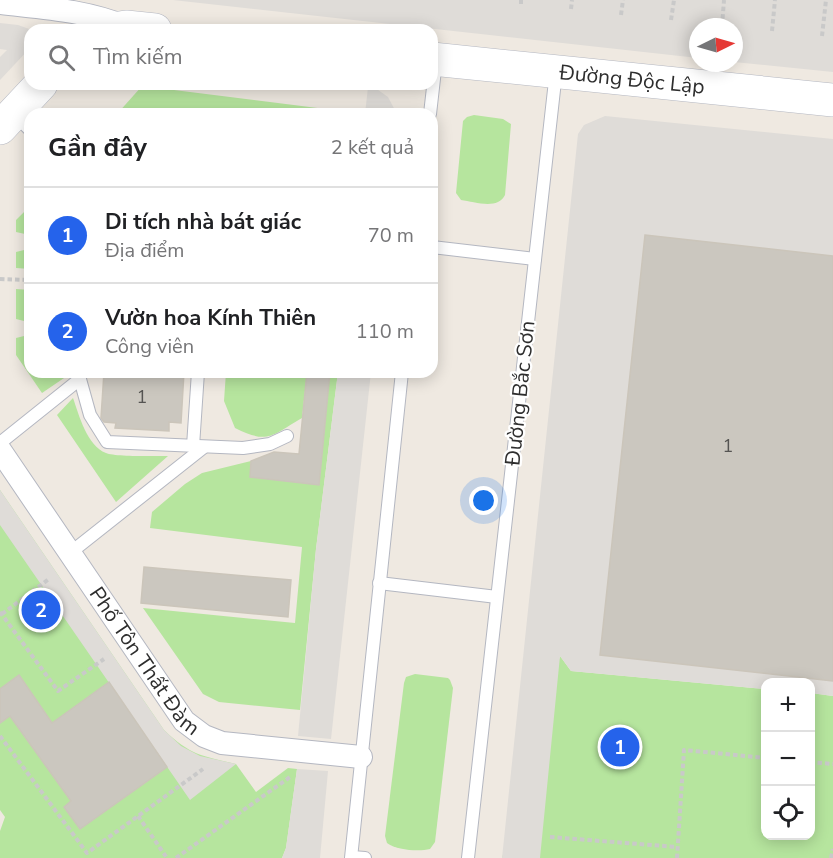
<!DOCTYPE html>
<html lang="vi">
<meta charset="utf-8">
<style>
body{margin:0;font-family:"Nunito Sans",sans-serif;background:#f6f6f6;color:#202124}
.controls{position:absolute;right:18px;bottom:18px;display:grid;overflow:hidden;border-radius:12px;box-shadow:0 3px 15px #0003}
.controls button{width:54px;height:54px;display:grid;place-items:center;padding:0;border:0;border-bottom:2px solid #e0e0e0;background:#fff;color:#202124;font:30px sans-serif}
.compass{position:absolute;left:689px;top:18px;width:54px;height:54px;border-radius:50%;background:#fff;box-shadow:0 3px 15px #0003;rotate:85deg}
.you{position:absolute;left:484px;top:501px;width:21px;height:21px;margin:-15px;border:4px solid #fff;border-radius:50%;background:#1a73e8;box-shadow:0 0 0 9px #1a73e833}
.badge{display:grid;place-items:center;width:39px;height:39px;border-radius:50%;background:#2563eb;color:#fff;font-size:20px;font-weight:700}
.pin{position:absolute;translate:-50% -50%;border:3px solid #fff;box-shadow:0 2px 6px #0006}
.list{margin:0;padding:0;list-style:none}
h2{display:flex;justify-content:space-between;align-items:center;height:78px;margin:0;padding:0 24px;font-size:26px}
h2 small{font-size:20px;font-weight:400;color:#757577}
.list li{display:grid;grid-template-columns:39px 1fr auto;gap:18px;align-items:center;box-sizing:border-box;height:96px;padding:0 24px;border-top:2px solid #e0e0e0}
.list b{display:block;font-size:22px;white-space:nowrap}
.list p{margin:0;font-size:20px;white-space:nowrap;color:#757577}
.list em{font-size:20px;font-style:normal;color:#757577}
.icon{flex:none;width:33px;height:33px;fill:none;stroke:currentColor;stroke-width:2;stroke-linecap:round;stroke-linejoin:round}
.map{position:relative;flex:none;width:833px;height:858px;overflow:hidden}
.search{position:absolute;background:#fff;box-shadow:0 3px 15px #0003;left:24px;top:24px;width:414px;height:66px;display:flex;align-items:center;gap:15px;box-sizing:border-box;padding:0 21px;border-radius:18px;color:#757577;font-size:22px}
.panel{position:absolute;background:#fff;box-shadow:0 3px 15px #0003;left:24px;top:108px;width:414px;height:270px;border-radius:18px}
.map>svg:first-child{display:block}
.green{fill:#b6e59e}
.plaza{fill:#dfdcd8}
.building{fill:#cbc7bf;stroke:#cbc5ba;stroke-width:1.5}
.lines{fill:none;stroke-linecap:round;stroke-linejoin:round}
.lane-casing{stroke:#b4b7c1;stroke-width:14}
.street-casing{stroke:#b4b7c1;stroke-width:24}
.secondary-casing{stroke:#b4b7c1;stroke-width:34}
.path{stroke:#c9c9c9;stroke-width:4;stroke-dasharray:4.5 3;stroke-linecap:butt}
.lane{stroke:#fff;stroke-width:12}
.street{stroke:#fff;stroke-width:22}
.secondary{stroke:#fff;stroke-width:33}
.labels{text-anchor:middle;stroke-width:4.5;stroke-linejoin:round;paint-order:stroke}
.number-label{font-size:18px;fill:#555452}
.street-label{font-size:21px;fill:#2e2e2e;stroke:#fff}
</style>
<div class="map">
<svg width="833" height="858" viewBox="0 0 833 858">
<rect width="100%" height="100%" fill="#efe9e1"/>
<g class="green">
<path d="M142,86l223,28h-248z"/>
<path d="M474,115l29,4 8,5 -6,71c-7,15 -30,7 -44,5l-5,-7 7,-72 4,-4z"/>
<path d="M30,206v63l-14,-1v-16l8,-2 4,-8 -3,-8 -9,-2v-12z"/>
<path d="M16,289l14,1v82h35l2,4 -25,17 -26,-38v-17l8,-2 4,-7 -4,-8 -8,-2z"/>
<path d="M226,372h81l-5,46c-30,17 -33,27 -67,10l-11,-27z"/>
<path d="M330,372h8l-22,177 -16,161 -81,-8 -16,-8 -60,-86 152,15 7,-76 -152,-19 2,-16 33,-28 17,-11 49,-12 -1,16 69,7z"/>
<path d="M73,398c6,17 14,48 33,55 9,4 50,3 62,3l-52,46 -59,-87z"/>
<path d="M0,490l164,240c26,25 38,26 72,34l20,28 32,-24 9,1 -11,79 -4,10h-282v-27l5,-14 -5,-7z"/>
<path d="M560,656l11,15 194,18 1,147h44l1,-143 22,3v162h-331z"/>
<path d="M415,674l33,4 2,2 3,8 -18,154 -5,7c-11,3 -34,1 -43,-6l-2,-7 19,-153 2,-6z"/>
</g>
<g class="plaza">
<path d="M173,0h660v72l-99,-10v-35h-36v31z"/>
<path d="M0,23l18,2 14,5h-2v18l-30,32v-23l7,-7 -7,-1z"/>
<path d="M368,87h6l14,10 9,17h-32z"/>
<path d="M605,116l228,23v117l-188,-20 -45,418 233,27v15l-22,-3 -1,-11h-44l-1,7 -194,-18 -11,-15 -20,202h-38l76,-724 6,-9z"/>
<path d="M338,372h33l-40,367 -33,-3 18,-187z"/>
<path d="M0,490l164,240 17,16 19,10 36,8 -46,36 -190,-275z"/>
<path d="M297,769l31,2 -8,87h-38l4,-10z"/>
</g>
<g class="building">
<path d="M645,235l188,21v425l-233,-26z"/>
<path d="M104,372h80l-3,51 -12,-1v9l-54,-3 1,-5 -12,-1 -3,-4z"/>
<path d="M307,372h23l-11,113 -69,-8 1,-16 23,-9 25,2z"/>
<path d="M144,567l147,13 -3,37 -147,-14z"/>
<path d="M19,675l33,48 57,-41 58,85 -87,62 -16,-22 7,-6 -61,-85 -10,7v-34z"/>
</g>
<g class="lines">
<g class="lane-casing">
<g id="lane">
<path d="M14,114l16,16"/>
<path d="M430,114l6,-53"/>
<path d="M432,247l103,12"/>
<path d="M78,372l12,43 17,27 136,6 27,-4 17,-8"/>
<path d="M0,443l80,-64"/>
<path d="M193,446l5,-74"/>
<path d="M70,553l134,-106"/>
<path d="M379,583l118,14"/>
<path d="M352,857l13,1"/>
<path d="M351,858l51,-486"/>
<path d="M468,858l88,-786"/>
</g>
</g>
<g class="street-casing">
<g id="street">
<path d="M0,3c43,5 85,7 126,24"/>
<path id="s1" d="M0,450l184,271 20,15 18,7 139,14"/>
</g>
</g>
<g class="secondary-casing">
<g id="secondary">
<path d="M107,30l19,-3 29,3"/>
<path id="s2" d="M432,59l401,41"/>
<path d="M0,128l41,-44"/>
</g>
</g>
<g class="path">
<path d="M521,4v-4"/>
<path d="M571,9l1,-9"/>
<path d="M621,15l2,-15"/>
<path d="M671,20l3,-20"/>
<path d="M722,26l2,-26"/>
<path d="M772,31l3,-31"/>
<path d="M822,36l4,-36"/>
<path d="M0,279l30,1"/>
<path d="M0,612l58,79 46,-32"/>
<path d="M2,614l47,-35"/>
<path d="M0,736l87,117 116,-84"/>
<path d="M810,762l23,2"/>
<path d="M138,816l29,42"/>
<path d="M550,837l127,10"/>
<path d="M176,858l114,-81 2,1"/>
<path d="M677,858l7,-108 82,8"/>
<path d="M831,858l2,-9"/>
</g>
<use href="#lane" class="lane"/>
<use href="#street" class="street"/>
<use href="#secondary" class="secondary"/>
</g>
<g class="labels">
<g class="number-label">
<text x="142" y="403">1</text>
<text x="728" y="452">1</text>
</g>
<g class="street-label">
<text dy="7" stroke="none"><textPath href="#s2" startOffset="201">Đường Độc Lập</textPath></text>
<text transform="translate(520 393) rotate(-84)" y="7">Đường Bắc Sơn</text>
<text dy="7" stroke="none"><textPath href="#s1" startOffset="256">Phố Tôn Thất Đàm</textPath></text>
</g>
</g>
</svg>
<div class="controls">
<button>+</button>
<button>−</button>
<button><svg class="icon" aria-label="locate" viewBox="0 0 24 24"><circle cx="12" cy="12" r="6"/><path d="M12 2v4M12 18v4M2 12h4M18 12h4"/></svg></button>
</div>
<svg class="compass" viewBox="-18 -18 36 36"><path d="M0-13l5 13h-10z" fill="#e53935"/><path d="M0 13l5-13h-10z" fill="#757577"/></svg>
<div class="you"></div>
<div class="pin badge" style="left:620px;top:747px">1</div>
<div class="pin badge" style="left:41px;top:610px">2</div>
<div class="search"><svg class="icon" aria-label="search" viewBox="0 0 24 24"><circle cx="10" cy="10" r="6"/><path d="M15 15l6 6"/></svg>Tìm kiếm</div>
<section class="panel">
<h2>Gần đây<small>2 kết quả</small></h2>
<ul class="list">
<li><span class="badge">1</span><div><b>Di tích nhà bát giác</b><p>Địa điểm</p></div><em>70 m</em></li>
<li><span class="badge">2</span><div><b>Vườn hoa Kính Thiên</b><p>Công viên</p></div><em>110 m</em></li>
</ul>
</section>
</div>
